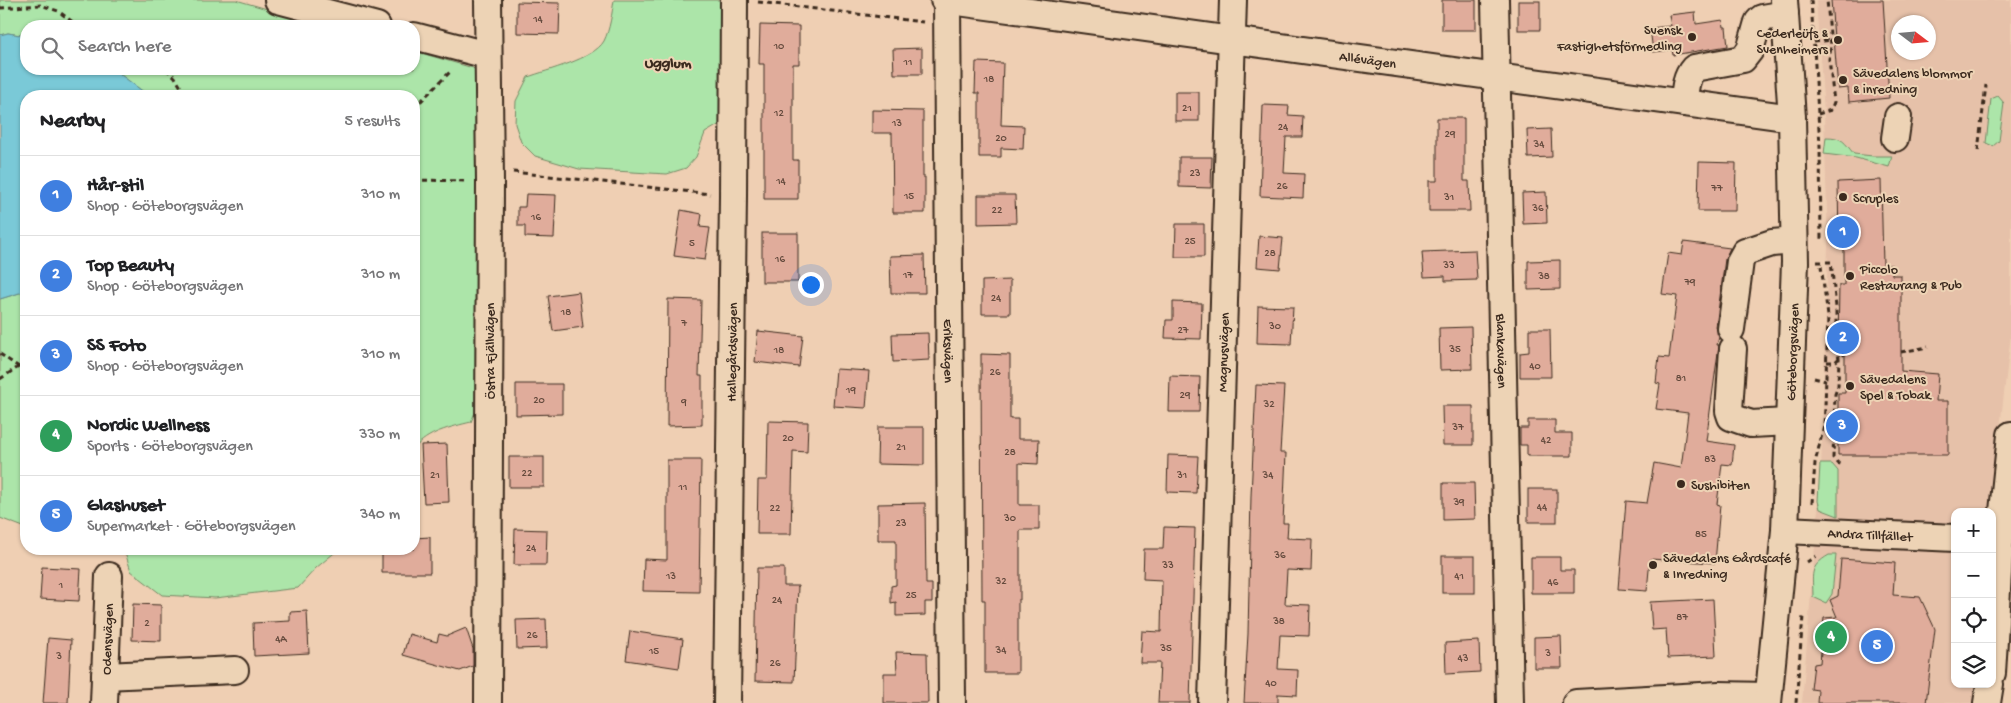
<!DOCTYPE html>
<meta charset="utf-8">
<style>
body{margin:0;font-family:"Gochi Hand",sans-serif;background:#f6f6f6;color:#202124}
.controls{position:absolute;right:15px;bottom:15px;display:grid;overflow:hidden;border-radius:10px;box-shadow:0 1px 4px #0004}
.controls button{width:45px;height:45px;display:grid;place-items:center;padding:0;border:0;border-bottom:1px solid #e0e0e0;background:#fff;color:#202124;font:25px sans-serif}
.compass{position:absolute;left:1891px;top:15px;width:45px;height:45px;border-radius:50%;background:#fff;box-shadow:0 1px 4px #0004;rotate:106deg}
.you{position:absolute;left:810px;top:284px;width:18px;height:18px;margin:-12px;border:4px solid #fff;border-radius:50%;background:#1a73e8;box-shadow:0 0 0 8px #1a73e833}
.badge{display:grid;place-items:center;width:32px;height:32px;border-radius:50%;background:#3b2a1e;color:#fff;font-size:16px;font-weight:700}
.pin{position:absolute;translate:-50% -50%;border:2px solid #fff;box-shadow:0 1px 5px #0006}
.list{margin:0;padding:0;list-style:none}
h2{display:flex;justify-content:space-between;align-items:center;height:65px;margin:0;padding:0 20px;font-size:21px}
h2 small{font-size:16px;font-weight:400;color:#757577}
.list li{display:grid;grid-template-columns:32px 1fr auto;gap:15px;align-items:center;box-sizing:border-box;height:80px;padding:0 20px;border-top:1px solid #e0e0e0}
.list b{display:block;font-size:19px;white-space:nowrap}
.list p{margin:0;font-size:16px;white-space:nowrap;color:#757577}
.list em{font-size:16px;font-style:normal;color:#757577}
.icon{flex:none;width:28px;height:28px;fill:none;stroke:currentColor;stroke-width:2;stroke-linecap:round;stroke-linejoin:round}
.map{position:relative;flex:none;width:2011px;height:703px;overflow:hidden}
.search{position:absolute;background:#fff;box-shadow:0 1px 4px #0004;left:20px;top:20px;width:400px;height:55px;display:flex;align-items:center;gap:12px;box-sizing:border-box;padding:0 18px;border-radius:20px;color:#757577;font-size:19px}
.panel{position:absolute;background:#fff;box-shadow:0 1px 4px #0004;left:20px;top:90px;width:400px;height:465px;border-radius:20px}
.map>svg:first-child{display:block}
.built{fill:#e6c1a9;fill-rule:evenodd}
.green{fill:#ace5a9;stroke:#748864}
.water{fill:#7ac9d7;stroke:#61898d}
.building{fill:#e0ac9b;stroke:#3b2a1e}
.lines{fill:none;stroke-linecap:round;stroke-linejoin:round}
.minor-casing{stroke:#3b2a1e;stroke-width:30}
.path{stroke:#3b2a1e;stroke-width:3;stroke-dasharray:5 4;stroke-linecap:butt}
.minor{stroke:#edd3b5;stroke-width:26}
.poi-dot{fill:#3b2a1e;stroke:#edd3b5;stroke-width:2}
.labels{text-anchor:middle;stroke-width:4;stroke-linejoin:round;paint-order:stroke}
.number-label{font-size:11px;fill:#644a3d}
.poi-label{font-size:14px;fill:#3b2a1e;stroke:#edd3b5;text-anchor:start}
.street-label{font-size:14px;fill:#3b2a1e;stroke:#edd3b5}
.neighbourhood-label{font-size:15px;font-weight:bold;fill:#3b2a1e;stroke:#edd3b5}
</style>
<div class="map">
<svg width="2011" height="703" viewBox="0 0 2011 703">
<rect width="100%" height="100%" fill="#efcfb3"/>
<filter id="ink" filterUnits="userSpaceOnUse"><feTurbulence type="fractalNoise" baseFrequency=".02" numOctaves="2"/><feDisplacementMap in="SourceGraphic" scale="10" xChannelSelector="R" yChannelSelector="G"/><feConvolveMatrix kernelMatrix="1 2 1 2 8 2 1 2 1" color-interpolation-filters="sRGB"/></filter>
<g filter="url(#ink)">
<path class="built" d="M1816,0h195v334l-18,153 -1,25h-37v172h28l-3,19h-178l19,-231 7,-227 -4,-132zM1898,22h30v30h-30z"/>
<g class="green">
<path d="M0,0h236l90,26h-300v10l-18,-3 -8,2z"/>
<path d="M614,0h117l-3,109 -8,15 -15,9 -9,24 -10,11 -19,6 -88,-5 -44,-13 -14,-14 -6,-18 1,-23 12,-24c19,-7 66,-18 76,-36 6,-12 8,-28 10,-41z"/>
<path d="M414,51l59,17 7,7 4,101 -7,16 6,7 1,192 -13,31c-20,5 -44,10 -57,27v-353h-265l-36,-27h301z"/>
<path d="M1998,96l6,7 -5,38 -6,5 -7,-3 5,-44z"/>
<path d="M1826,137c17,0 18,5 28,17l19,2h19l-3,11 -33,-9 -32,-4z"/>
<path d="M26,291v237l-26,-10v-219z"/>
<path d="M1820,464h12l6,7v45l-18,-7 -2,-8z"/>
<path d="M124,549h215l-23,19 -18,20 -83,10 -53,-3 -31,-24z"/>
<path d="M1829,555h7l-4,39 -6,9 -13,-6c0,-22 -5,-30 16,-42z"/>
</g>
<path class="water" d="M8,33l18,3v33h87l36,27h-123v195l-26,8v-264z"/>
<g class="building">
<rect x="1442" y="0" width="34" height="30"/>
<path d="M1831,0h52l6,98 -40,4 -1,-14 -10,1z"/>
<rect x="1518" y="1" width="22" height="29"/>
<path d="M517,2l43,1 -1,31 -42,-1z"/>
<path d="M1695,12l1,12 27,-4 1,7h2l2,19 -55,9 -1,-5 -19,2 -3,-24 21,-2 -2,-11z"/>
<path d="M760,25l39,1v38h-6v96h5v39h-34v-135h-5z"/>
<path d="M922,48v26h-28l-1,-25z"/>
<path d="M976,62l27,1 -2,62 23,1 -1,23 -22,-1v9h-22v-64h-4z"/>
<rect x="1175" y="92" width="24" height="29"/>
<path d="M1263,105l26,1 -1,9 15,1 -1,21h-16l-2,36 20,1 -1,24 -43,-2z"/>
<path d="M872,110l51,1v66h2v36h-32l-1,-80h-20z"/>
<path d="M1437,118h27v63h5l1,30h-41v-30h8z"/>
<path d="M1551,129l1,28 -24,1 -1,-28z"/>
<path d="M1179,157h33l-1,31 -32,-1z"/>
<path d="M1699,162l37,1 -1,48h-37z"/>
<path d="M1881,180l2,85h9v10h9v96l37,3 -2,27h12v54h-110v-62h7v-47h-7l1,-61h5v-38h-5l-1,-65z"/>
<path d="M1546,192l1,31 -24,1 -1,-31z"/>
<path d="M526,194l30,1 -2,43 -29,-1v-11h-7v-19h7z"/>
<path d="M978,195h37l1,28 -38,1z"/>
<path d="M681,210l21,4 -2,13 10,1 -5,32 -31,-4z"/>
<path d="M1176,224h28v33h-29z"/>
<rect x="762" y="233" width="36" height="49"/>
<path d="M1259,236l24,2 -3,31 -23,-2z"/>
<path d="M1684,242l46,6 -5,11 -9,68 3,10 -2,8h2l-13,96 28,4 -2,20 -10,-1 -5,40 3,1 -5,58 -65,-4 -3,32 -28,-2 7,-88 21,2 7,-40 27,5 7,-55 -32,-4 4,-25 -4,-1 3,-26 10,1 8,-62 -15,-2 6,-41 14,2z"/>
<path d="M1475,250l2,30 -32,1v-5l-21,1 -2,-25z"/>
<path d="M924,255l1,38h-34l-1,-37z"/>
<path d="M1560,260v29l-32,1v-29z"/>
<path d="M1010,280v34h-28v-33z"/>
<path d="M579,292l4,35 -30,4 -5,-35z"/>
<path d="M668,299l33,1 -2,76h3v49l-35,1z"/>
<path d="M1173,302l29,1 -1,36 -36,-1 1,-18h7z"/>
<path d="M1258,306l35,1 -2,37 -34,-1z"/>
<path d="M1471,327l1,42 -32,1 -1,-42z"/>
<path d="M1529,329h21l1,48h-31v-24l9,-1z"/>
<path d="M758,331l45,5 -4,31 -44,-5z"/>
<path d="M928,333l1,27 -36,2 -1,-28z"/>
<path d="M981,354l29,1v64h8v20h21l-1,25 -19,-1v42h20v25h-19v70h-2v73h-33v-73h-3z"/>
<path d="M836,369l33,2 -3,37 -33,-2z"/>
<path d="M1170,376l30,1 -1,35h-30z"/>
<path d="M516,384h46v30l-46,1z"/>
<path d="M1256,385l28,1 -4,67h6l-3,70h5l-1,15 25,1 -1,32 -24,-1 -2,34 25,1 -1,31 -29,-1 -2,34 20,1 -1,25 -19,-1v9h-34l4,-69 3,-138z"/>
<path d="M1442,406h31v39h-30z"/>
<path d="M1528,420h27v13h17v23h-45v-11h-7v-17h8z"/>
<path d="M768,421l40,1 -1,30 -14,-1 -2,83h-34l1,-54h9z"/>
<path d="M878,427h46v38l-47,-1z"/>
<path d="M447,444l2,58 -25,1 -3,-58z"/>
<path d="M1168,455l30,1 -2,37 -29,-1z"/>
<rect x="509" y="457" width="35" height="30"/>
<path d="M667,460h34l-2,132 -56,-1 1,-32 23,1z"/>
<path d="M1443,483h31l1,36 -32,1z"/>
<rect x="1528" y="489" width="29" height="33"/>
<path d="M925,503l1,81h6v18h-7v13l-29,1v-14l-5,1v-17l5,-1v-45h-18v-36z"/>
<path d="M1164,527l31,1 -5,175h-32l2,-40h-20l2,-32 19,1 1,-52 -19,-1 1,-30h19z"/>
<path d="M515,529l32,1 -1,35h-32z"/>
<path d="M430,537v36h-48v-24h32v-11z"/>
<rect x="1442" y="556" width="33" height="37"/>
<path d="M1531,557h29v13h14v23h-43z"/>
<path d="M1841,559l54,4 -2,32 27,2 15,32 -9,74h-109l1,-13 -7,-1 3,-25 6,-1 4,-45 13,-1 -7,-17 8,-4z"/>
<path d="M42,567l39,2 -2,32 -39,-2z"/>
<path d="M757,568h27v18h14l-4,96 -39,-1z"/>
<path d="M1713,599l3,57 -48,2 -2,-29 -14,1 -2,-28z"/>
<path d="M133,604l28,1v36l-29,-1z"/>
<path d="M307,611l2,42 -55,3 -1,-33 37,-2v-9z"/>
<path d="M546,619l1,29 -30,1 -1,-29z"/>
<path d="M466,628l7,21v17l-13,5 -57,-16 6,-21 28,8 2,-8 8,2z"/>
<path d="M630,631l53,8 -4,29 -53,-8z"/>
<path d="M1561,636l1,32h-28v-31z"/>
<path d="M48,638l23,2 -3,63h-25z"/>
<path d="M1479,641l1,31 -34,2 -1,-31z"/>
<path d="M896,652l31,1 1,50h-44v-30h13z"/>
</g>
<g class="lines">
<g class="minor-casing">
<g id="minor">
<path d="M278,0l99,26"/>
<path d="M488,0l2,182 -2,521"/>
<path id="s1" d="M944,0l848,118"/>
<path id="s2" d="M947,0l5,703"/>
<path id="s3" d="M1495,0l15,703"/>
<path d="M414,36l73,19"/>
<path d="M1684,103c1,-13 1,-25 10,-35l49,-9 7,-9 8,-28 4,-4 23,-4"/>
<path d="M1895,138l3,-21"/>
<path d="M1731,329l9,-68 5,-9 27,-9 22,-2"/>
<path d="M1733,349l-4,62 2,6 20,7 37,-2"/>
<path id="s4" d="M1785,530l170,8"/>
<path d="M1992,673l8,-133 11,-105"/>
<path d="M105,676l130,-6"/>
<path id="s5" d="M104,703l5,-127"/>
<path id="s6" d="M727,703l6,-507 1,-196"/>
<path id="s7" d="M1212,703l21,-703"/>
<path d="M1576,703l143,-8 49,1"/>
<path id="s8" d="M1768,703l17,-173 10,-268 -3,-144 -8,-118"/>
<path d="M1987,703l3,-19"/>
</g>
</g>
<g class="path">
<path d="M1811,0l9,146 1,94"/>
<path d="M758,2l165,20"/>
<path d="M0,8l41,-3 17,6 20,15"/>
<path d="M1814,42l20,-2"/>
<path d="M166,69l9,8 11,19"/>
<path d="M414,108l37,-37"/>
<path d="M1818,114l13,-4 3,-8 -5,-43 2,-13 -4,-46"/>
<path d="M1978,151l8,-66"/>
<path d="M513,172l197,22"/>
<path d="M414,180l53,1"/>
<path d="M1817,262h14l5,45v39l3,12 -1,28 -3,8 -2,64 9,9"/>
<path d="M1901,352l27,-5"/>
<path d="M0,354l26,18"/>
<path d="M1827,362h8l10,-9"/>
<path d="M1814,378l12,3"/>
<path d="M0,379l26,-17"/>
<path d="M1812,503l3,-40 9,-37 1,-19 3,-91 -7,-50"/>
<path d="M1807,562l9,-6"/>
<path d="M1796,703l7,-87"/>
</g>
<use href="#minor" class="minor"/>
</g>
</g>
<g class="poi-dot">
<circle cx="1692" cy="37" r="5"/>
<circle cx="1838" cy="40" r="5"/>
<circle cx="1843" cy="80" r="5"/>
<circle cx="1843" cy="197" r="5"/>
<circle cx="1850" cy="276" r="5"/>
<circle cx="1850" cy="386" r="5"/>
<circle cx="1681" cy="484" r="5"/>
<circle cx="1653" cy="565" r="5"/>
</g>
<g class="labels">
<g class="number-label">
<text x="538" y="22">14</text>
<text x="779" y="49">10</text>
<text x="908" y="65">11</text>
<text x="989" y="82">18</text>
<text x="1187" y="111">21</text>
<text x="779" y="116">12</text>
<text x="897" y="126">13</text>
<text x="1283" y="130">24</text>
<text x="1450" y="137">29</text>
<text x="1001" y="141">20</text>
<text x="1539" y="147">34</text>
<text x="1195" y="176">23</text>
<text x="781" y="184">14</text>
<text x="1282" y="189">26</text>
<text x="1717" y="191">77</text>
<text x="909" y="199">15</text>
<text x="1449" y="200">31</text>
<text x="1538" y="211">36</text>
<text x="997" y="213">22</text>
<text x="536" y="220">16</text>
<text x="1190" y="244">25</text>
<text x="692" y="246">5</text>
<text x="1270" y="256">28</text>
<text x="780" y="262">16</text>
<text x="1449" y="268">33</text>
<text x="908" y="278">17</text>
<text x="1544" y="279">38</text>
<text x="1690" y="285">79</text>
<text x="996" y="301">24</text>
<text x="566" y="315">18</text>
<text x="684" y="326">7</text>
<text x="1275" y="329">30</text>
<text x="1183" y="333">27</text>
<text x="1455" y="352">35</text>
<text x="779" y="353">18</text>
<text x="1535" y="369">40</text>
<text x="995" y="375">26</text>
<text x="1681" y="381">81</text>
<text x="851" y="393">19</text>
<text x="1185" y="398">29</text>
<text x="539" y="403">20</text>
<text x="684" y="405">9</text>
<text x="1269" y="407">32</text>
<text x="1458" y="430">37</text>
<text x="788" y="441">20</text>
<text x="1546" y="443">42</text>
<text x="901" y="450">21</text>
<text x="1010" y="455">28</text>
<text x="1710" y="462">83</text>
<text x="527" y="476">22</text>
<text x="435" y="478">21</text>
<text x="1182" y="478">31</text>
<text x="1268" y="478">34</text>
<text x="683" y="490">11</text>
<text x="1459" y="505">39</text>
<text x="1542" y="510">44</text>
<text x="775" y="511">22</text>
<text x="1010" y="521">30</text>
<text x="901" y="526">23</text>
<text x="1701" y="537">85</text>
<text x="531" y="551">24</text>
<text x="1280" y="558">36</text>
<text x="1168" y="568">33</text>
<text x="671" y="579">13</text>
<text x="1459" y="579">41</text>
<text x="1001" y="584">32</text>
<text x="1553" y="585">46</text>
<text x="61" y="588">1</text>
<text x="911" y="598">25</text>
<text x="777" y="603">24</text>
<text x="1682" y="620">87</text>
<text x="1279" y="624">38</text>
<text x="147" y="626">2</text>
<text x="532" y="638">26</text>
<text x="281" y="642">4A</text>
<text x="1166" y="651">35</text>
<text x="1001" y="653">34</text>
<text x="654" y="654">15</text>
<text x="1548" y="656">3</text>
<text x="59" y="659">3</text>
<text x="1463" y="661">43</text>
<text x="775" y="666">26</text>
<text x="1271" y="686">40</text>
</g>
<g class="poi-label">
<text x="1682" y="34" text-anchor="end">Svensk<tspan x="1682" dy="16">Fastighetsförmedling</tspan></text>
<text x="1828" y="37" text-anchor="end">Cederleüfs &amp;<tspan x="1828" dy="16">Svenheimers</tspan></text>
<text x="1853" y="77">Sävedalens blommor<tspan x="1853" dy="16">&amp; inredning</tspan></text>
<text x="1853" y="202">Scruples</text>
<text x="1860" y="273">Piccolo<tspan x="1860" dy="16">Restaurang &amp; Pub</tspan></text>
<text x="1860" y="383">Sävedalens<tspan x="1860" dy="16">Spel &amp; Tobak</tspan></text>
<text x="1691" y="489">Sushibiten</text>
<text x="1663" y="562">Sävedalens Gårdscafé<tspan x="1663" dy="16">&amp; Inredning</tspan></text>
</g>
<g class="street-label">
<text dy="5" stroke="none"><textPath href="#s1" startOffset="428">Allévägen</textPath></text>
<text transform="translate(489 351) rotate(-90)" y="5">Östra Fjällvägen</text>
<text dy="5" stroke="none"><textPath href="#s2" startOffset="351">Eriksvägen</textPath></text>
<text dy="5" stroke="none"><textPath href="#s3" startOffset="351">Blankavägen</textPath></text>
<text dy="5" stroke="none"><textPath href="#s6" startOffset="351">Hallegårdsvägen</textPath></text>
<text dy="5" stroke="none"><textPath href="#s7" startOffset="351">Magnusvägen</textPath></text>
<text dy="5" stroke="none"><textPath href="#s8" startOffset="352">Göteborgsvägen</textPath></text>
<text dy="5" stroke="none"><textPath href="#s4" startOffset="85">Andra Tillfället</textPath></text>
<text dy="5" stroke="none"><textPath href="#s5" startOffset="64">Odensvägen</textPath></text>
</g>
<g class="neighbourhood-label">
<text x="668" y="67">Ugglum</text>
</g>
</g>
</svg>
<div class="controls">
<button>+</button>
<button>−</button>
<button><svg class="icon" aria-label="locate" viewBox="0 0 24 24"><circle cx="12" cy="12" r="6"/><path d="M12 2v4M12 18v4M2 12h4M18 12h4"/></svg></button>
<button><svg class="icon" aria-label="layers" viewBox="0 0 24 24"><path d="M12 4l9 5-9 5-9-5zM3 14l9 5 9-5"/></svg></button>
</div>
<svg class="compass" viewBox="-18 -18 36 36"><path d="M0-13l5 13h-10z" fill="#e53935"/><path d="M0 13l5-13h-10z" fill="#757577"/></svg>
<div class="you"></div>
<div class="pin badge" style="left:1843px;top:232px;background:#3f7fe0">1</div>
<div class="pin badge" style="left:1843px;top:338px;background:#3f7fe0">2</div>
<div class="pin badge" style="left:1842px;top:426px;background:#3f7fe0">3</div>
<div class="pin badge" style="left:1831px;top:637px;background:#2e9e5b">4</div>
<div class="pin badge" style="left:1877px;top:646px;background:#3f7fe0">5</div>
<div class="search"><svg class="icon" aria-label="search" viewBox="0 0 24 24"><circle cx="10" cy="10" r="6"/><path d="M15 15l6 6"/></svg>Search here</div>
<section class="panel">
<h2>Nearby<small>5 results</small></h2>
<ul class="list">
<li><span class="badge" style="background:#3f7fe0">1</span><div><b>Hår-stil</b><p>Shop · Göteborgsvägen</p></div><em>310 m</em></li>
<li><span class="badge" style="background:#3f7fe0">2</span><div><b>Top Beauty</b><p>Shop · Göteborgsvägen</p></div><em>310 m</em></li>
<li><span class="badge" style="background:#3f7fe0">3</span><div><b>SS Foto</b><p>Shop · Göteborgsvägen</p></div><em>310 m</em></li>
<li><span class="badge" style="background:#2e9e5b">4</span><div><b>Nordic Wellness</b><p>Sports · Göteborgsvägen</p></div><em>330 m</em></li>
<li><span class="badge" style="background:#3f7fe0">5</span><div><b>Glashuset</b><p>Supermarket · Göteborgsvägen</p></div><em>340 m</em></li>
</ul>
</section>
</div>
